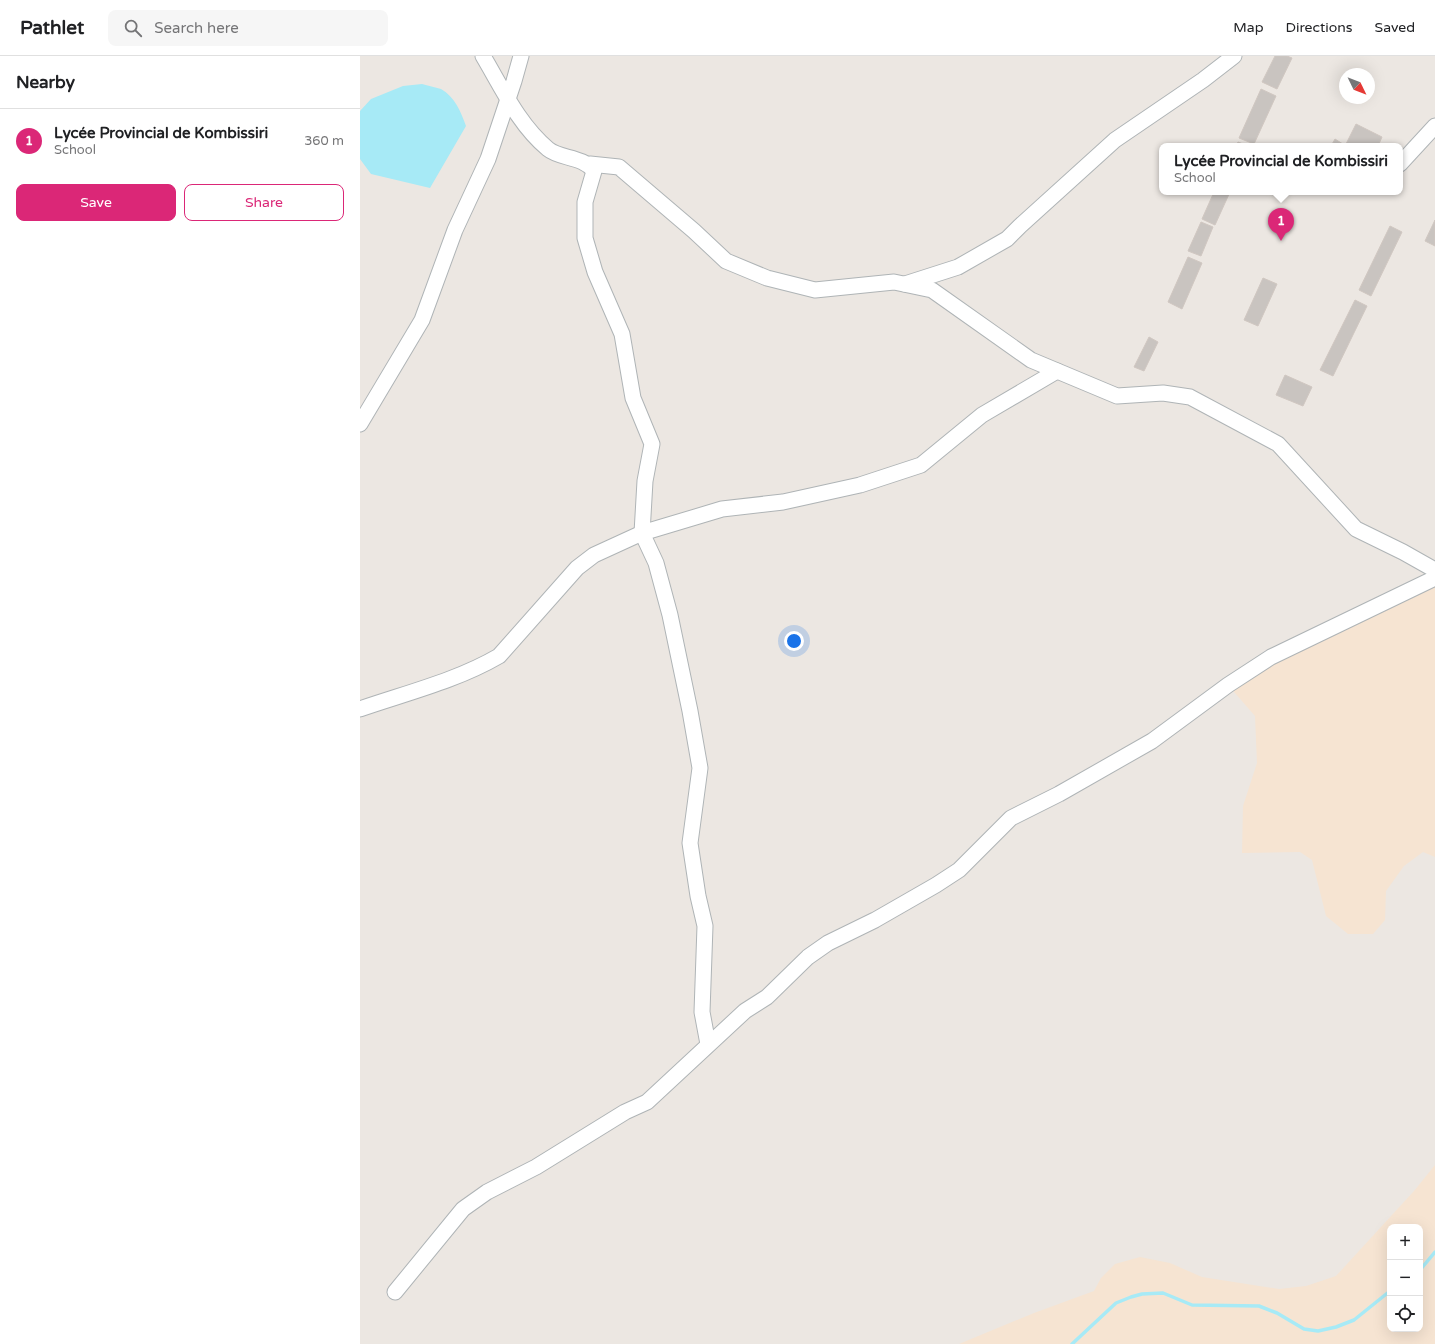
<!DOCTYPE html>
<meta charset="utf-8">
<style>
body{margin:0;font-family:"Varela Round",sans-serif;background:#f6f6f6;color:#202124}
.controls{position:absolute;right:12px;bottom:12px;display:grid;overflow:hidden;border-radius:8px;box-shadow:0 4px 16px #0002}
.controls button{width:36px;height:36px;display:grid;place-items:center;padding:0;border:0;border-bottom:1px solid #e0e0e0;background:#fff;color:#202124;font:20px sans-serif}
.compass{position:absolute;left:979px;top:12px;width:36px;height:36px;border-radius:50%;background:#fff;box-shadow:0 4px 16px #0002;rotate:133deg}
.you{position:absolute;left:434px;top:585px;width:14px;height:14px;margin:-10px;border:3px solid #fff;border-radius:50%;background:#1a73e8;box-shadow:0 0 0 6px #1a73e833}
.badge{display:grid;place-items:center;width:26px;height:26px;border-radius:50%;background:#db2777;color:#fff;font-size:13px;font-weight:700}
.pin{position:absolute;translate:-50% -33px;filter:drop-shadow(0 1px 2px #0008)}
.pin::after{content:'';position:absolute;top:21px;width:14px;height:12px;background:inherit;clip-path:polygon(0 0,100% 0,50% 100%)}
.popup{position:absolute;left:799px;top:87px;width:244px;height:52px;box-sizing:border-box;display:grid;place-content:center;border-radius:8px;background:#fff;filter:drop-shadow(0 1px 3px #0005);font-size:13px;white-space:nowrap;color:#757577}
.popup b{font-size:15px;color:#202124}
.popup::after{content:'';position:absolute;left:50%;top:100%;margin-left:-8px;border:8px solid transparent;border-top-color:#fff}
.list{margin:0;padding:0;list-style:none}
h2{display:flex;justify-content:space-between;align-items:center;height:52px;margin:0;padding:0 16px;font-size:17px}
h2 small{font-size:13px;font-weight:400;color:#757577}
.list li{display:grid;grid-template-columns:26px 1fr auto;gap:12px;align-items:center;box-sizing:border-box;height:64px;padding:0 16px;border-top:1px solid #e0e0e0}
.list b{display:block;font-size:15px;white-space:nowrap}
.list p{margin:0;font-size:13px;white-space:nowrap;color:#757577}
.list em{font-size:13px;font-style:normal;color:#757577}
.actions{display:flex;gap:8px;padding:12px 16px}
.actions a{flex:1;padding:9px 0;border:1px solid #db2777;border-radius:8px;text-align:center;font-size:14px;color:#db2777}
.actions .main{background:#db2777;color:#fff}
.icon{flex:none;width:22px;height:22px;fill:none;stroke:currentColor;stroke-width:2;stroke-linecap:round;stroke-linejoin:round}
.map{position:relative;flex:none;width:1075px;height:1288px;overflow:hidden}
header{display:flex;align-items:center;gap:24px;box-sizing:border-box;height:56px;padding:0 20px;background:#fff;border-bottom:1px solid #e0e0e0}
header strong{font-size:19px}
nav{display:flex;gap:22px;margin-inline-start:auto;font-size:14px}
.search{width:280px;height:36px;background:#f6f6f6;display:flex;align-items:center;gap:10px;box-sizing:border-box;padding:0 14px;border-radius:8px;color:#757577;font-size:15px}
main{display:flex}
aside{flex:1;background:#fff}
.map>svg:first-child{display:block}
.sand{fill:#f6e4d2;fill-rule:evenodd}
.water{fill:#a7eaf6}
.lines{fill:none;stroke-linecap:round;stroke-linejoin:round}
.stream{stroke:#a7eaf6;stroke-width:3.5}
.building{fill:#c9c4c0;stroke:#d0c7c1}
.minor-casing{stroke:#afb4b6;stroke-width:17}
.minor{stroke:#fff;stroke-width:15}
</style>
<header>
<strong>Pathlet</strong>
<div class="search"><svg class="icon" aria-label="search" viewBox="0 0 24 24"><circle cx="10" cy="10" r="6"/><path d="M15 15l6 6"/></svg>Search here</div>
<nav><a>Map</a><a>Directions</a><a>Saved</a></nav>
</header>
<main>
<aside>
<h2>Nearby<small></small></h2>
<ul class="list">
<li><span class="badge">1</span><div><b>Lycée Provincial de Kombissiri</b><p>School</p></div><em>360 m</em></li>
</ul>
<div class="actions"><a class="main">Save</a><a>Share</a></div>
</aside>
<div class="map">
<svg width="1075" height="1288" viewBox="0 0 1075 1288">
<rect width="100%" height="100%" fill="#ece7e2"/>
<g class="sand">
<path d="M1075,522v279l-12,-5 -19,14 -18,25 -1,29 -12,14h-25l-22,-18 -14,-56 -12,-8 -58,1 1,-47 14,-43 -2,-47 -27,-31z"/>
<path d="M1075,1109v179h-476l75,-31 60,-22 7,-13 14,-14 25,-7 30,6 32,14 77,12 27,-3 30,-10 78,-85zM1030,1171h30v102h-30z"/>
</g>
<path class="water" d="M62,28c6,2 13,3 19,5 14,8 20,23 25,37l-36,62 -59,-14 -11,-15v-48l11,-12 32,-13z"/>
<g class="lines">
<g class="stream">
<path d="M1060,1214l15,-18"/>
<path d="M712,1288l44,-41 15,-6 11,-3 21,-1 29,12 67,1 18,7 27,16 14,2 18,-4 18,-7 36,-29"/>
</g>
</g>
<g class="building">
<path d="M915,0h12l5,2 -15,31 -15,-7z"/>
<path d="M901,33l15,7 -22,48 -15,-6z"/>
<path d="M996,68l26,13 -4,9h-28l-4,-2z"/>
<path d="M975,83l11,7h-15z"/>
<path d="M878,86l10,4h-12z"/>
<path d="M854,136h16l-15,33 -13,-6z"/>
<path d="M1075,164v26l-10,-5z"/>
<path d="M841,166l12,5 -12,29 -13,-5z"/>
<path d="M1030,170l12,6 -31,64 -12,-6z"/>
<path d="M828,201l14,6 -20,46 -14,-7z"/>
<path d="M903,222l14,6 -19,42 -14,-6z"/>
<path d="M995,244l12,6 -34,70 -13,-6z"/>
<path d="M789,281l9,5 -14,29 -10,-4z"/>
<path d="M925,319l27,12 -9,19 -27,-11z"/>
</g>
<g class="lines">
<g class="minor-casing">
<g id="minor">
<path d="M123,0c19,32 36,69 65,93 12,10 35,7 46,22l-9,31v36l10,34 27,62 11,64 19,46 -7,37 -3,52 14,30 14,52 20,96 10,57 -10,75 8,53 7,30 -3,86 6,32"/>
<path d="M230,108l29,3 75,64 32,30 41,17 48,12 79,-8 38,8 99,70 86,36 46,-3 27,4 88,47 78,85 47,23 32,18"/>
<path d="M1040,108l35,-38"/>
<path d="M545,228l53,-17 49,-28 13,-13 95,-86 88,-60 31,-24"/>
<path d="M0,368l62,-104 33,-90 33,-71 26,-78 7,-25"/>
<path d="M0,653c46,-16 96,-28 139,-53l78,-88 17,-13 48,-22 80,-24 61,-7 77,-17 61,-20 61,-50 75,-44"/>
<path d="M35,1236l68,-83 24,-17 49,-25 89,-55 22,-10 98,-91 22,-14 41,-40 20,-14 47,-23 61,-35 23,-15 52,-52 48,-24 93,-53 76,-56 43,-28 164,-79"/>
</g>
</g>
<use href="#minor" class="minor"/>
</g>
</svg>
<div class="controls">
<button>+</button>
<button>−</button>
<button><svg class="icon" aria-label="locate" viewBox="0 0 24 24"><circle cx="12" cy="12" r="6"/><path d="M12 2v4M12 18v4M2 12h4M18 12h4"/></svg></button>
</div>
<svg class="compass" viewBox="-18 -18 36 36"><path d="M0-13l5 13h-10z" fill="#e53935"/><path d="M0 13l5-13h-10z" fill="#757577"/></svg>
<div class="you"></div>
<div class="pin badge" style="left:921px;top:185px">1</div>
<div class="popup"><b>Lycée Provincial de Kombissiri</b>School</div>
</div>
</main>
